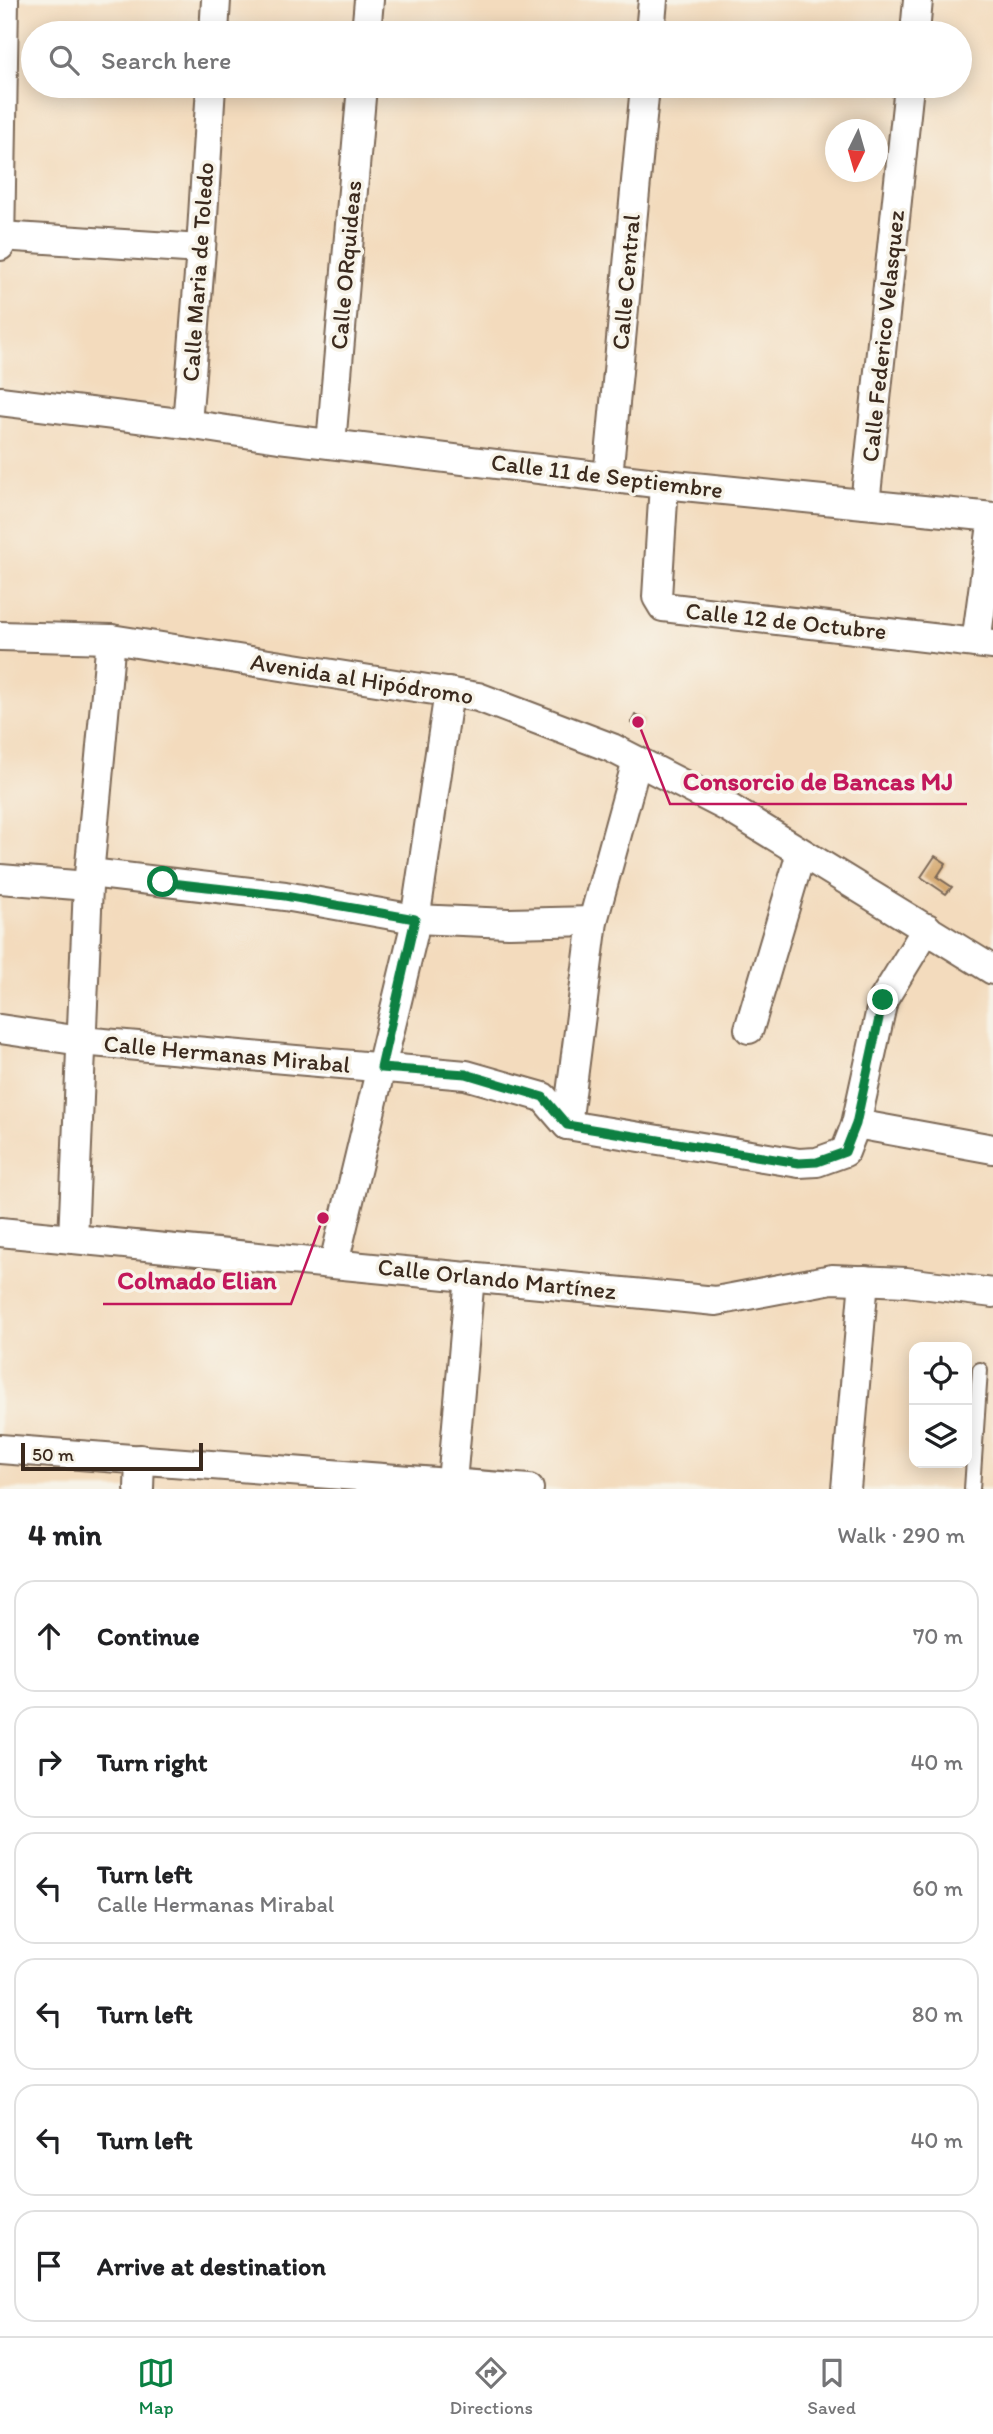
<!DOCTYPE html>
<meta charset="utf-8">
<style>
body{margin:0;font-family:Itim,sans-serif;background:#f2f2f2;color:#202124}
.controls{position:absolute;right:21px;bottom:21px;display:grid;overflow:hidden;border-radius:14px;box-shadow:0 4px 18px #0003}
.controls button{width:63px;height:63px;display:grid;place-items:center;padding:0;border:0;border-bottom:2px solid #e0e0e0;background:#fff;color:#202124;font:35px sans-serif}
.compass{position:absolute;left:825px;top:119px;width:63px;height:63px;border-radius:50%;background:#fff;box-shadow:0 4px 18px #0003;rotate:185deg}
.scale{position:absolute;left:21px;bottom:18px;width:182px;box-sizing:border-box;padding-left:7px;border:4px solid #3b2a1e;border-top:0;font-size:19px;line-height:24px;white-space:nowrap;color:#3b2a1e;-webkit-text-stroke:5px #f7f3e8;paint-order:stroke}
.stop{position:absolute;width:21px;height:21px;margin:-16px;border:5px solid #0b8043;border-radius:50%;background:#fff}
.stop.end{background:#0b8043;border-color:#fff;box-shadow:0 2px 7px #0008}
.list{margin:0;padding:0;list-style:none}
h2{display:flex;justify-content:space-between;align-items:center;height:91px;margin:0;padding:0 28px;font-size:30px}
h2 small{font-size:23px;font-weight:400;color:#757577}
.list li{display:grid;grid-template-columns:46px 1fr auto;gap:21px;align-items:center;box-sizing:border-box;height:112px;margin:0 14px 14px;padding:0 14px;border:2px solid #e0e0e0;border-radius:21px}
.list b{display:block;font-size:26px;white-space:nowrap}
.list p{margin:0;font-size:23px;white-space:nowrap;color:#757577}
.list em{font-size:23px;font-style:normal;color:#757577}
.icon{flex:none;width:38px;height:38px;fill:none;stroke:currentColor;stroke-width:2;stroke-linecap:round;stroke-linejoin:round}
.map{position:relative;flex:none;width:993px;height:1489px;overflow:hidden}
.search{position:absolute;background:#fff;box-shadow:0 4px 18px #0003;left:21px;right:21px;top:21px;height:77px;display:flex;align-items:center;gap:18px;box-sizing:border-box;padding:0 24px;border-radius:38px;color:#757577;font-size:26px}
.sheet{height:847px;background:#fff}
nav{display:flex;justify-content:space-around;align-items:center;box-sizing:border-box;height:98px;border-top:2px solid #e0e0e0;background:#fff;font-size:19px;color:#757577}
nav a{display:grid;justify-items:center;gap:4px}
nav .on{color:#0b8043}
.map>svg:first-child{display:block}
.building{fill:#d2a366}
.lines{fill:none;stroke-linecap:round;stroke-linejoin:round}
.lane-casing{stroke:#7b6856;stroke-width:18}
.street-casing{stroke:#7b6856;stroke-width:32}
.lane{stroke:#fff;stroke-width:14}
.street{stroke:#fff;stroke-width:28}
.route{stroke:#0b8043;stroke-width:9}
.labels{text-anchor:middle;stroke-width:7;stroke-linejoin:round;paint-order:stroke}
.street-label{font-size:24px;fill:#3b2a1e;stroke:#f7f3e8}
.leader{fill:none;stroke:#c2185b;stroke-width:2.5}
.callout-dot{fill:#c2185b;stroke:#f7f3e8;stroke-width:2.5}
.callout-label{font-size:26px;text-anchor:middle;font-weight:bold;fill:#c2185b;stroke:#f7f3e8;stroke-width:7;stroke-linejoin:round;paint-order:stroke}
</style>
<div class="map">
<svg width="993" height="1489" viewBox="0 0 993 1489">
<rect width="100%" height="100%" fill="#f7f3e8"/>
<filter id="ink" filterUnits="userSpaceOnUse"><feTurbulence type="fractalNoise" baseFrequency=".0143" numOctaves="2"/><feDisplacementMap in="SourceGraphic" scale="14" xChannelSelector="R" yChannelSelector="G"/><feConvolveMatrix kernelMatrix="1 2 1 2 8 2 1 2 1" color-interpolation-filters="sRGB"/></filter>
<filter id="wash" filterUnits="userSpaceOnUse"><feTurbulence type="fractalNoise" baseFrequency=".00686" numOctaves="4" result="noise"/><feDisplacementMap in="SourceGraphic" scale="28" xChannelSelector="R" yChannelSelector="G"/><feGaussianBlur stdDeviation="1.57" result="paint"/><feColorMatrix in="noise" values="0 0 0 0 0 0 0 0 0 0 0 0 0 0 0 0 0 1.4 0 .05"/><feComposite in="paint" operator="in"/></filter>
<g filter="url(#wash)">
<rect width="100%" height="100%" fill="#f3dbbd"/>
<g id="blocks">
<g class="building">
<path d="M635,715l10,5 -5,8 -9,-5z"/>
<path d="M935,856l11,7 -9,14 15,10 -6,7 -25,-17z"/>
</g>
</g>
</g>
<g filter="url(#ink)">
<use href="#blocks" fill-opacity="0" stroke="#7b6856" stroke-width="2"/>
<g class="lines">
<g class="lane-casing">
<path id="lane" d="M972,1489l8,-119"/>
</g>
<g class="street-casing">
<g id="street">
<path d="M214,33l2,-33"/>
<path d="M366,33l3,-33"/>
<path d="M650,33l3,-33"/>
<path d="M915,33l3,-33"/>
<path d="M211,86l-10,163 -14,175 92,14 385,46 329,33"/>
<path d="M0,236l201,13"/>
<path d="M0,246l4,-246"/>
<path d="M0,401l187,23"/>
<path d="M331,444l31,-358"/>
<path d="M608,477l37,-391"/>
<path d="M664,484l-7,113 6,10 330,38"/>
<path d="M865,504l44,-418"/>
<path d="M0,636l111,3 367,58 134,51 117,60 264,162"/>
<path d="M976,643l17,-126"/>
<path d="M637,761l-44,160 -26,204 232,38 18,-1 28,-10 11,-28 27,-124 44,-72"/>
<path d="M90,873l195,23 130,23 94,4 84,-2"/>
<path d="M0,879l88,7"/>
<path d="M0,1029l81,12 385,34 77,22 24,28"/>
<path d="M749,1029l52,-176"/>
<path d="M856,1124l137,25"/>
<path d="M0,1232l716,69 116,-22 74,3 87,11"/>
<path d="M73,1239l15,-353 23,-247"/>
<path d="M334,1263l79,-329 36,-242"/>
<path d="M0,1449l529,40"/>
<path d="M452,1482l18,-206"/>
<path d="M139,1489l1,-30"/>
<path d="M846,1489l18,-209"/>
</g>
</g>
<use href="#lane" class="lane"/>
<use href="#street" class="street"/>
</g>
</g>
<g class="lines" filter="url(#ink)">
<path class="route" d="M163,882l122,14 130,23 -34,149 85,6 77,23 24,28 232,38 18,-1 28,-10 11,-28 27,-124"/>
</g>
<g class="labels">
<g class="street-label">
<text transform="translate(346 265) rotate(-85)" y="8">Calle ORquideas</text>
<text transform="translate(198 272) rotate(-86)" y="8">Calle Maria de Toledo</text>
<text transform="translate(626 282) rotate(-85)" y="8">Calle Central</text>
<text transform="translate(883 336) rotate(-84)" y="8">Calle Federico Velasquez</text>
<text transform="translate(607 476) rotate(7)" y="8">Calle 11 de Septiembre</text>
<text transform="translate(786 621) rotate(6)" y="8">Calle 12 de Octubre</text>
<text transform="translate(362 679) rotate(9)" y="8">Avenida al Hipódromo</text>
<text transform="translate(227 1054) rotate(5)" y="8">Calle Hermanas Mirabal</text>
<text transform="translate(497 1279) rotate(6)" y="8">Calle Orlando Martínez</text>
</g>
</g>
<path class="leader" d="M638 722L670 804H967M323 1218L291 1304H103"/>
<g class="callout-dot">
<circle cx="638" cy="722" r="7"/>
<circle cx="323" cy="1218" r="7"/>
</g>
<g class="callout-label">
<text x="818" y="790">Consorcio de Bancas MJ</text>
<text x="197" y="1289">Colmado Elian</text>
</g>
</svg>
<div class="controls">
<button><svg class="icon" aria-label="locate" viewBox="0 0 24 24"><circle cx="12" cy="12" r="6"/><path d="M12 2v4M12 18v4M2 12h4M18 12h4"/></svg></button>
<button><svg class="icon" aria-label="layers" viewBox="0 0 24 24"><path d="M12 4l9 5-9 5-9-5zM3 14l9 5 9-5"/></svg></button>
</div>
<svg class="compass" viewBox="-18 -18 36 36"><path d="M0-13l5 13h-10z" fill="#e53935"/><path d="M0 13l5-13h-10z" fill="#757577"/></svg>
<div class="scale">50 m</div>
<div class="stop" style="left:163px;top:882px"></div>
<div class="stop end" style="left:883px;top:1000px"></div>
<div class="search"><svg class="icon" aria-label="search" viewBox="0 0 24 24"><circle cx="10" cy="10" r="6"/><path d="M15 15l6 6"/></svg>Search here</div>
</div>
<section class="sheet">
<h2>4 min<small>Walk · 290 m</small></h2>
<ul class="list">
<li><svg class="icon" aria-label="ahead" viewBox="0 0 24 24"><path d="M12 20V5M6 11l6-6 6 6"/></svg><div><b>Continue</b></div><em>70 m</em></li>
<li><svg class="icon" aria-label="right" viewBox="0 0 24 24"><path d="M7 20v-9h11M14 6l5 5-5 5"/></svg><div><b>Turn right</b></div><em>40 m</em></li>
<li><svg class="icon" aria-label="left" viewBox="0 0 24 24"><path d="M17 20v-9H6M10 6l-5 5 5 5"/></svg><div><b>Turn left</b><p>Calle Hermanas Mirabal</p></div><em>60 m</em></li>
<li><svg class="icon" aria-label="left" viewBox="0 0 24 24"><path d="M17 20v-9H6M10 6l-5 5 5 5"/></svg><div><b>Turn left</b></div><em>80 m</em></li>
<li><svg class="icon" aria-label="left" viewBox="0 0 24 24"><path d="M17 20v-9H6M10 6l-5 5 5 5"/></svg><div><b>Turn left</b></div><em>40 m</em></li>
<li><svg class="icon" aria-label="arrive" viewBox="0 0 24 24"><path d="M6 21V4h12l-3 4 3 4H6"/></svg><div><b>Arrive at destination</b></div></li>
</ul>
</section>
<nav>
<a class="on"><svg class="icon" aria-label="map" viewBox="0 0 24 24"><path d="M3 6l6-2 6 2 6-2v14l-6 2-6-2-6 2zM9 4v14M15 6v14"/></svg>Map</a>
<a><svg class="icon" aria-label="directions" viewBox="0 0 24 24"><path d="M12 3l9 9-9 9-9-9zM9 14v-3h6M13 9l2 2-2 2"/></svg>Directions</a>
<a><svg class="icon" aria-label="saved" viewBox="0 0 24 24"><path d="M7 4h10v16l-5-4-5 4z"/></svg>Saved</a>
</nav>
